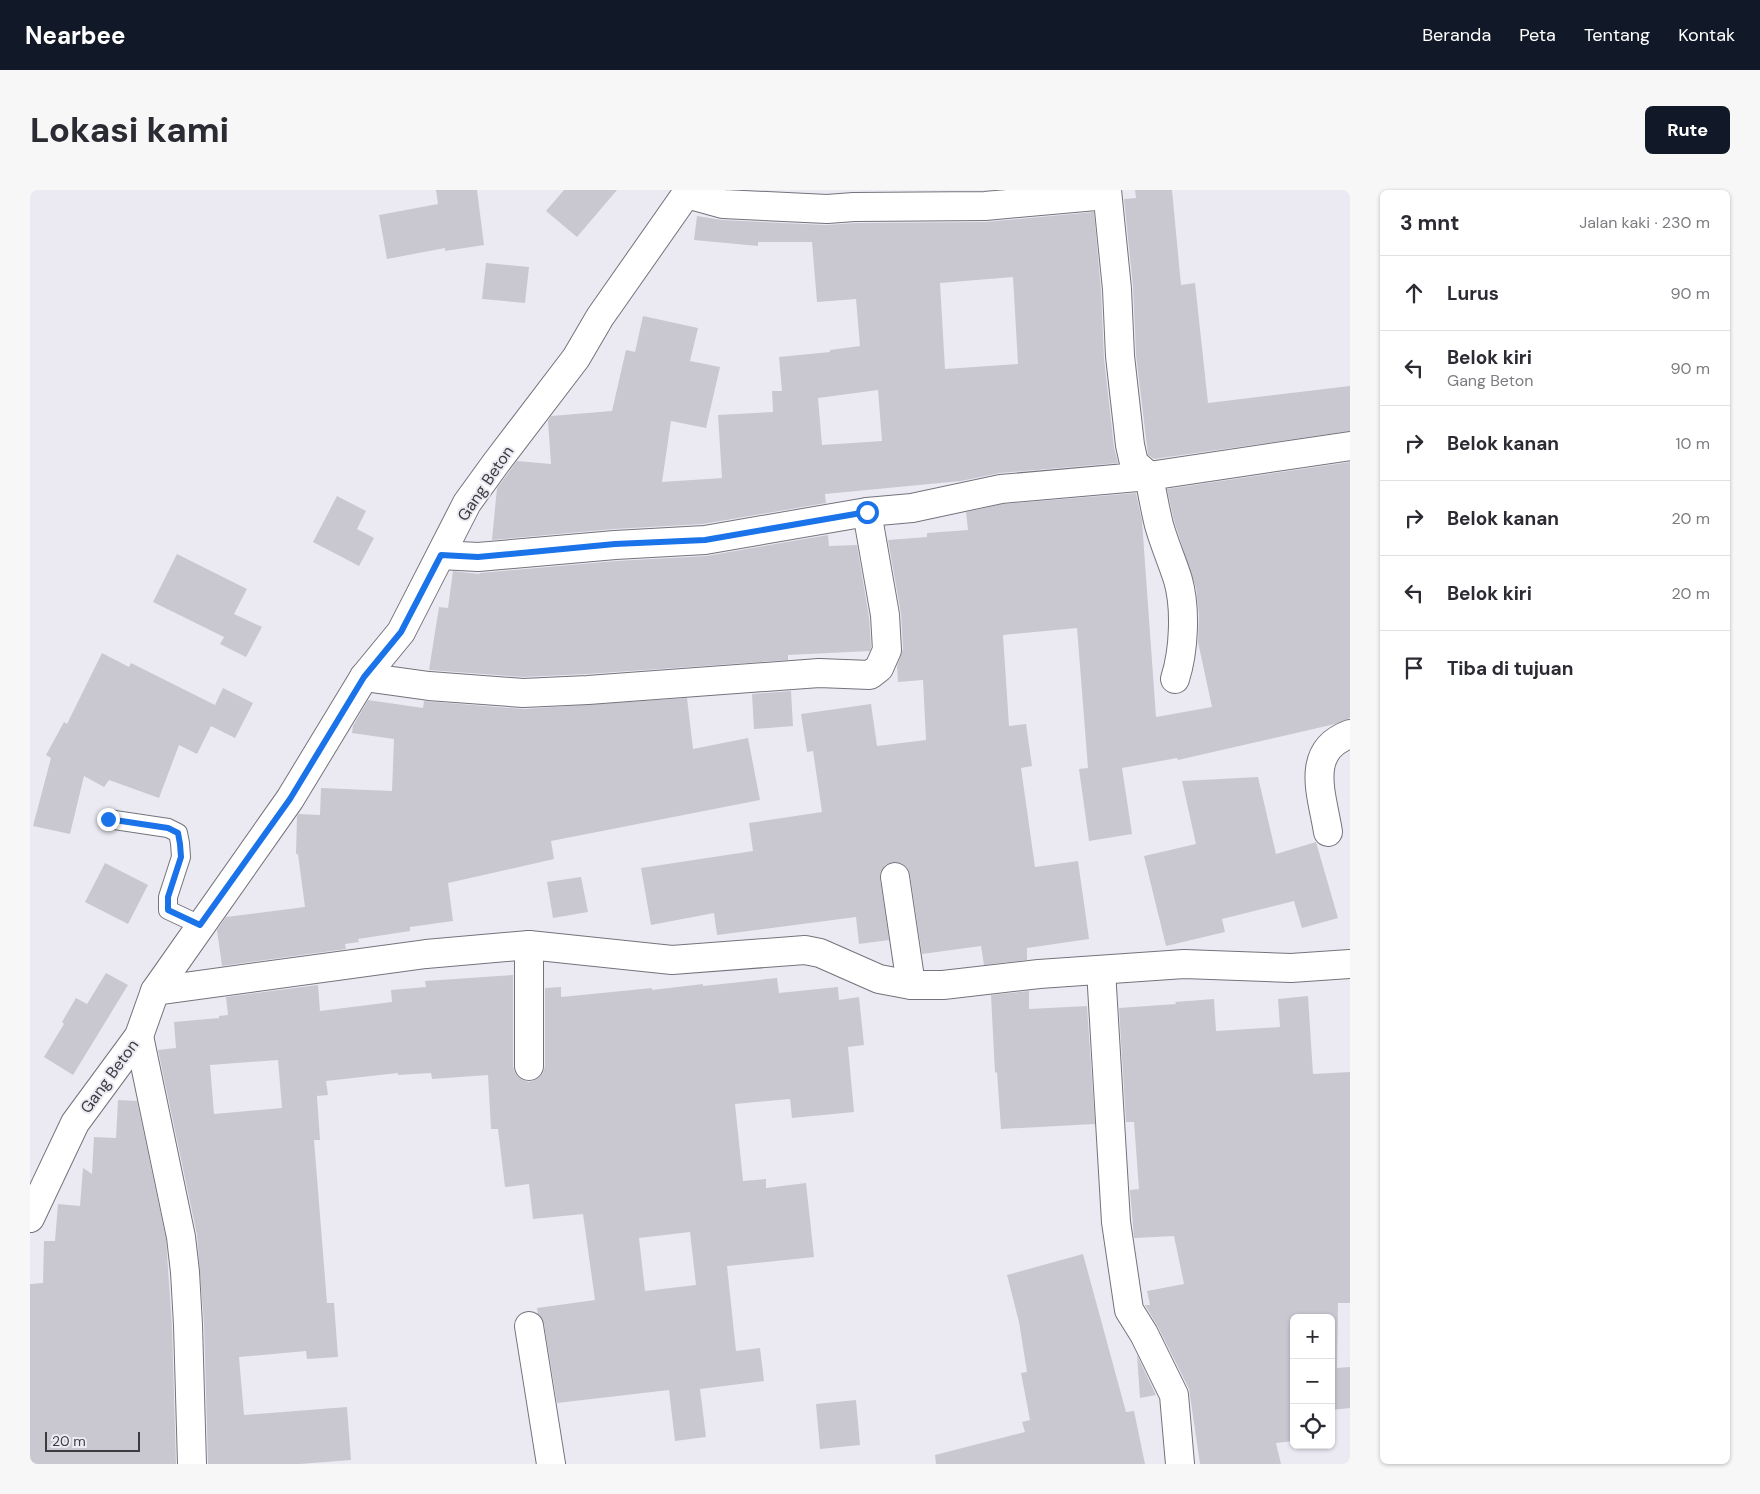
<!DOCTYPE html>
<html lang="id">
<meta charset="utf-8">
<style>
body{margin:0;font-family:"DM Sans",sans-serif;background:#f7f7f7;color:#2b2b33}
.controls{position:absolute;right:15px;bottom:15px;display:grid;overflow:hidden;border-radius:8px;box-shadow:0 1px 4px #0004}
.controls button{width:45px;height:45px;display:grid;place-items:center;padding:0;border:0;border-bottom:1px solid #e1e1e2;background:#fff;color:#2b2b33;font:25px sans-serif}
.scale{position:absolute;left:15px;bottom:12px;width:95px;box-sizing:border-box;padding-left:5px;border:2px solid #3c3c3f;border-top:0;font-size:14px;line-height:18px;white-space:nowrap;color:#3c3c3f;-webkit-text-stroke:4px #ebeaf3;paint-order:stroke}
.stop{position:absolute;width:15px;height:15px;margin:-11px;border:4px solid #1a73e8;border-radius:50%;background:#fff}
.stop.end{background:#1a73e8;border-color:#fff;box-shadow:0 1px 5px #0008}
.list{margin:0;padding:0;list-style:none}
h2{display:flex;justify-content:space-between;align-items:center;height:65px;margin:0;padding:0 20px;font-size:21px}
h2 small{font-size:16px;font-weight:400;color:#7c7c81}
.list li{display:grid;grid-template-columns:32px 1fr auto;gap:15px;align-items:center;box-sizing:border-box;height:75px;padding:0 20px;border-top:1px solid #e1e1e2}
.list b{display:block;font-size:19px;white-space:nowrap}
.list p{margin:0;font-size:16px;white-space:nowrap;color:#7c7c81}
.list em{font-size:16px;font-style:normal;color:#7c7c81}
.icon{flex:none;width:28px;height:28px;fill:none;stroke:currentColor;stroke-width:2;stroke-linecap:round;stroke-linejoin:round}
.map{position:relative;flex:none;width:1320px;height:1274px;overflow:hidden;border-radius:8px}
header{display:flex;align-items:center;gap:30px;box-sizing:border-box;height:70px;padding:0 25px;background:#111827;color:#fff}
header strong{font-size:24px}
nav{display:flex;gap:28px;margin-inline-start:auto;font-size:18px}
.intro{display:flex;align-items:center;justify-content:space-between;box-sizing:border-box;height:120px;padding:0 30px}
h1{margin:0;font-size:35px}
.button{padding:12px 22px;border-radius:8px;background:#111827;color:#fff;font-size:18px;font-weight:700}
main{display:flex;gap:30px;padding:0 30px}
aside{flex:1;background:#fff;border-radius:8px;box-shadow:0 1px 4px #0004}
.map>svg:first-child{display:block}
.building{fill:#c9c8d1;fill-rule:evenodd}
.lines{fill:none;stroke-linecap:round;stroke-linejoin:round}
.lane-casing{stroke:#73737b;stroke-width:20}
.street-casing{stroke:#73737b;stroke-width:30}
.lane{stroke:#fff;stroke-width:18}
.street{stroke:#fff;stroke-width:28}
.route{stroke:#1a73e8;stroke-width:6}
.labels{text-anchor:middle;stroke-width:4;stroke-linejoin:round;paint-order:stroke}
.street-label{font-size:16px;fill:#3c3c3f;stroke:#ebeaf3}
</style>
<header>
<strong>Nearbee</strong>
<nav><a>Beranda</a><a>Peta</a><a>Tentang</a><a>Kontak</a></nav>
</header>
<div class="intro"><h1>Lokasi kami</h1><a class="button">Rute</a></div>
<main>
<div class="map">
<svg width="1320" height="1274" viewBox="0 0 1320 1274">
<rect width="100%" height="100%" fill="#ebeaf3"/>
<g class="building">
<path d="M406,0h41l7,55 -39,6v-3l-58,11 -8,-44 59,-11z"/>
<path d="M534,0h53l-40,47 -31,-26z"/>
<path d="M1105,0h37l9,95 14,-2 13,120 142,-17v45l-196,28 -6,-4 -12,-100 -3,-68 -9,-88 12,-1z"/>
<path d="M1064,22l7,78 3,68 10,89 4,16 -118,10 -39,8 -136,13 1,9 -123,21 -89,5 -122,11 5,-52 20,-27 34,3 -3,-43 3,-5 61,-5 14,-61 9,2 8,-36 55,12 -8,33 30,6 -14,61 -35,-7 -9,61 60,-4 -4,-63 55,-3 -1,-21h10l-3,-34 51,-5v-2l30,-4 -4,-47 -39,3 -5,-60h-54v4l-64,-6 3,-24 25,4 104,5 29,-2 130,-1zM983,87l5,87 -73,5 -5,-86zM848,200l4,51 -60,4 -4,-47z"/>
<path d="M456,73l43,4 -4,36 -43,-4z"/>
<path d="M1320,272v256l-15,6 -157,36 -1,-2 -55,10 10,66 -43,7 -10,-72 9,-1 -11,-140 -74,7 6,91 17,-2 6,42 -11,2 14,99 43,-6 11,78 -62,9v12l-43,5 -3,-19 -59,8 -12,-80 -3,-7 -6,-4 -8,-1 -8,3 -5,7v7l9,61 -30,4 -3,-27 -139,18 -3,-22 -63,12 -10,-57 112,-17 -4,-28 73,-11 -9,-61 -6,1 -6,-38 70,-10 6,42 49,-6 -3,-60 -25,2 -1,-16 6,-17 -2,-35 -13,-74 39,-3v-4l41,-3 -2,-18 37,-8 133,-11 6,28 14,196 56,-10 -14,-65 1,-27 -3,-27 -22,-67 -7,-32z"/>
<path d="M307,306l29,15 -9,18 17,9 -15,28 -46,-24z"/>
<path d="M798,345l1,11 28,-1 12,72 2,30 -1,4 -82,4v5l-201,14 -64,3 -94,-7 10,-63 9,1 5,-37 26,3 1,-1 136,-12 90,-5z"/>
<path d="M147,364l70,35 -13,25 28,13 -16,30 -26,-13 4,-7 -71,-35z"/>
<path d="M72,463l27,14 2,-4 84,42 8,-17 30,15 -18,35 -24,-12 -14,28 -18,-9 -20,53 -50,-18 -5,7 -20,-11 -14,58 -37,-8 18,-68 -5,-3 18,-33 3,2z"/>
<path d="M761,501l2,35 -39,3 -2,-35z"/>
<path d="M657,508l6,51 55,-11 12,62 -209,41 3,18 -106,24 5,38 -43,6v4l-52,8 1,3 -14,2 1,5 -124,17 -5,-36 9,-13 79,-10 -7,-53h-2l1,-38 2,-2 21,1 1,-27 71,3 2,-52 -42,-6 1,-7 15,-26 55,8 1,-7 100,8z"/>
<path d="M1228,587l18,77 40,-12 22,76 -36,10 -8,-27 -72,18 3,13 -59,14 -22,-90 52,-12 -14,-63z"/>
<path d="M75,673l43,22 -20,39 -43,-22z"/>
<path d="M551,687l7,35 -35,6 -6,-36z"/>
<path d="M76,783l22,12 -55,90 -29,-18 20,-33 -2,-2 14,-24 11,6z"/>
<path d="M483,785v91l2,7 6,6 8,3 8,-3 6,-6 2,-7v-78l16,-1v10l91,-9v2l51,-6v2l74,-8 2,15 59,-6 1,13 20,-3 5,48 -16,2 6,65 -62,6 -2,-19 -55,5 8,77 23,-2v9l40,-5 8,74 -87,9 9,85 24,-3 4,33 -64,8 6,48 -31,4 -6,-51 -112,13 -13,-79 -3,-7 -3,-3 -1,-6 58,-8 -12,-86 -50,5 -4,-35 -24,3 -7,-58h-7l-3,-54 -56,4 -1,-6 -33,2v-2l-72,8 2,14 -11,1 3,44h-6l13,163h7l4,54 -31,2 -1,-8 -67,6 5,58 103,-8 4,53 -51,4h-92l-4,-140 -7,-89 -39,-185 18,-2 -2,-26 45,-4v-2l9,-1 -2,-18 92,-12 2,26 72,-9 -1,-12 35,-3 -1,-6zM248,870l4,48 -68,6 -4,-49zM660,1042l6,53 -51,6 -6,-53z"/>
<path d="M999,801v18l58,-3 8,118 -94,5 -4,-57 -2,1 -4,-78z"/>
<path d="M1278,806l5,78 37,-2v231h-12l-1,65 13,-1v41l-19,2v-92h-37v123l-18,2 5,21h-81l-11,-75 -31,-62 -13,-22h5l-3,-14 37,-7 -10,-48 -40,2 -4,-48 9,-1 -5,-67h-8l-7,-114 57,-4 -1,-2 39,-3 2,32 64,-4 -2,-28z"/>
<path d="M88,910l19,1 29,138 6,87 4,138h-146v-180l13,-1 1,-42h11l3,-37 22,2 3,-38 9,6 2,-37 22,1z"/>
<path d="M1053,1064l43,158 8,-1 11,53h-209l-1,-9 90,-23 -3,-10 8,-2 -9,-47 6,-1 -8,-50 -12,-47z"/>
<path d="M1107,1165l19,40 -16,3z"/>
<path d="M826,1210l4,45 -40,4 -4,-45z"/>
</g>
<g class="lines">
<g class="lane-casing">
<path id="lane" d="M78,629l60,9 10,5 2,10 1,14 -13,40v13l32,15"/>
</g>
<g class="street-casing">
<g id="street">
<path d="M657,4l36,10 104,5 27,-2 131,-1 122,-11"/>
<path d="M411,365l37,2 137,-12 90,-5 162,-28 45,-4 89,-19 148,-13 -15,-13 -4,-18 -10,-89 -3,-67 -10,-99"/>
<path d="M334,487l65,9 94,7 65,-3 231,-17 51,2 9,-7 8,-18 -2,-35 -18,-103"/>
<path d="M1145,489c9,-28 11,-71 3,-99 -6,-19 -14,-37 -19,-55 -4,-16 -7,-33 -10,-49l201,-30"/>
<path d="M1298,642c-6,-38 -24,-81 22,-98"/>
<path d="M865,687l16,108"/>
<path d="M1071,780l15,252 13,88 15,24 30,61 6,69"/>
<path d="M125,801l271,-37 103,-9 143,15 133,-10 15,3 59,26 32,6h32l96,-11 145,-10 107,4 59,-4"/>
<path d="M109,846l42,201 4,35 3,53 4,139"/>
<path d="M499,876v-121"/>
<path d="M0,1028l45,-95 64,-87 16,-45 135,-192 74,-122 37,-45 66,-129 29,-40 80,-105 24,-41 89,-127"/>
<path d="M499,1136l22,138"/>
</g>
</g>
<use href="#lane" class="lane"/>
<use href="#street" class="street"/>
</g>
<g class="lines">
<path class="route" d="M78,629l60,9 10,5 2,11 1,13 -13,40v13l32,15 90,-126 74,-122 37,-45 40,-77 37,2 137,-13 90,-4 162,-28"/>
</g>
<g class="labels">
<g class="street-label">
<text transform="translate(455 293) rotate(-56)" y="6">Gang Beton</text>
<text transform="translate(79 886) rotate(-54)" y="6">Gang Beton</text>
</g>
</g>
</svg>
<div class="controls">
<button>+</button>
<button>−</button>
<button><svg class="icon" aria-label="locate" viewBox="0 0 24 24"><circle cx="12" cy="12" r="6"/><path d="M12 2v4M12 18v4M2 12h4M18 12h4"/></svg></button>
</div>
<div class="scale">20 m</div>
<div class="stop" style="left:837px;top:322px"></div>
<div class="stop end" style="left:78px;top:629px"></div>
</div>
<aside>
<h2>3 mnt<small>Jalan kaki · 230 m</small></h2>
<ul class="list">
<li><svg class="icon" aria-label="ahead" viewBox="0 0 24 24"><path d="M12 20V5M6 11l6-6 6 6"/></svg><div><b>Lurus</b></div><em>90 m</em></li>
<li><svg class="icon" aria-label="left" viewBox="0 0 24 24"><path d="M17 20v-9H6M10 6l-5 5 5 5"/></svg><div><b>Belok kiri</b><p>Gang Beton</p></div><em>90 m</em></li>
<li><svg class="icon" aria-label="right" viewBox="0 0 24 24"><path d="M7 20v-9h11M14 6l5 5-5 5"/></svg><div><b>Belok kanan</b></div><em>10 m</em></li>
<li><svg class="icon" aria-label="right" viewBox="0 0 24 24"><path d="M7 20v-9h11M14 6l5 5-5 5"/></svg><div><b>Belok kanan</b></div><em>20 m</em></li>
<li><svg class="icon" aria-label="left" viewBox="0 0 24 24"><path d="M17 20v-9H6M10 6l-5 5 5 5"/></svg><div><b>Belok kiri</b></div><em>20 m</em></li>
<li><svg class="icon" aria-label="arrive" viewBox="0 0 24 24"><path d="M6 21V4h12l-3 4 3 4H6"/></svg><div><b>Tiba di tujuan</b></div></li>
</ul>
</aside>
</main>
